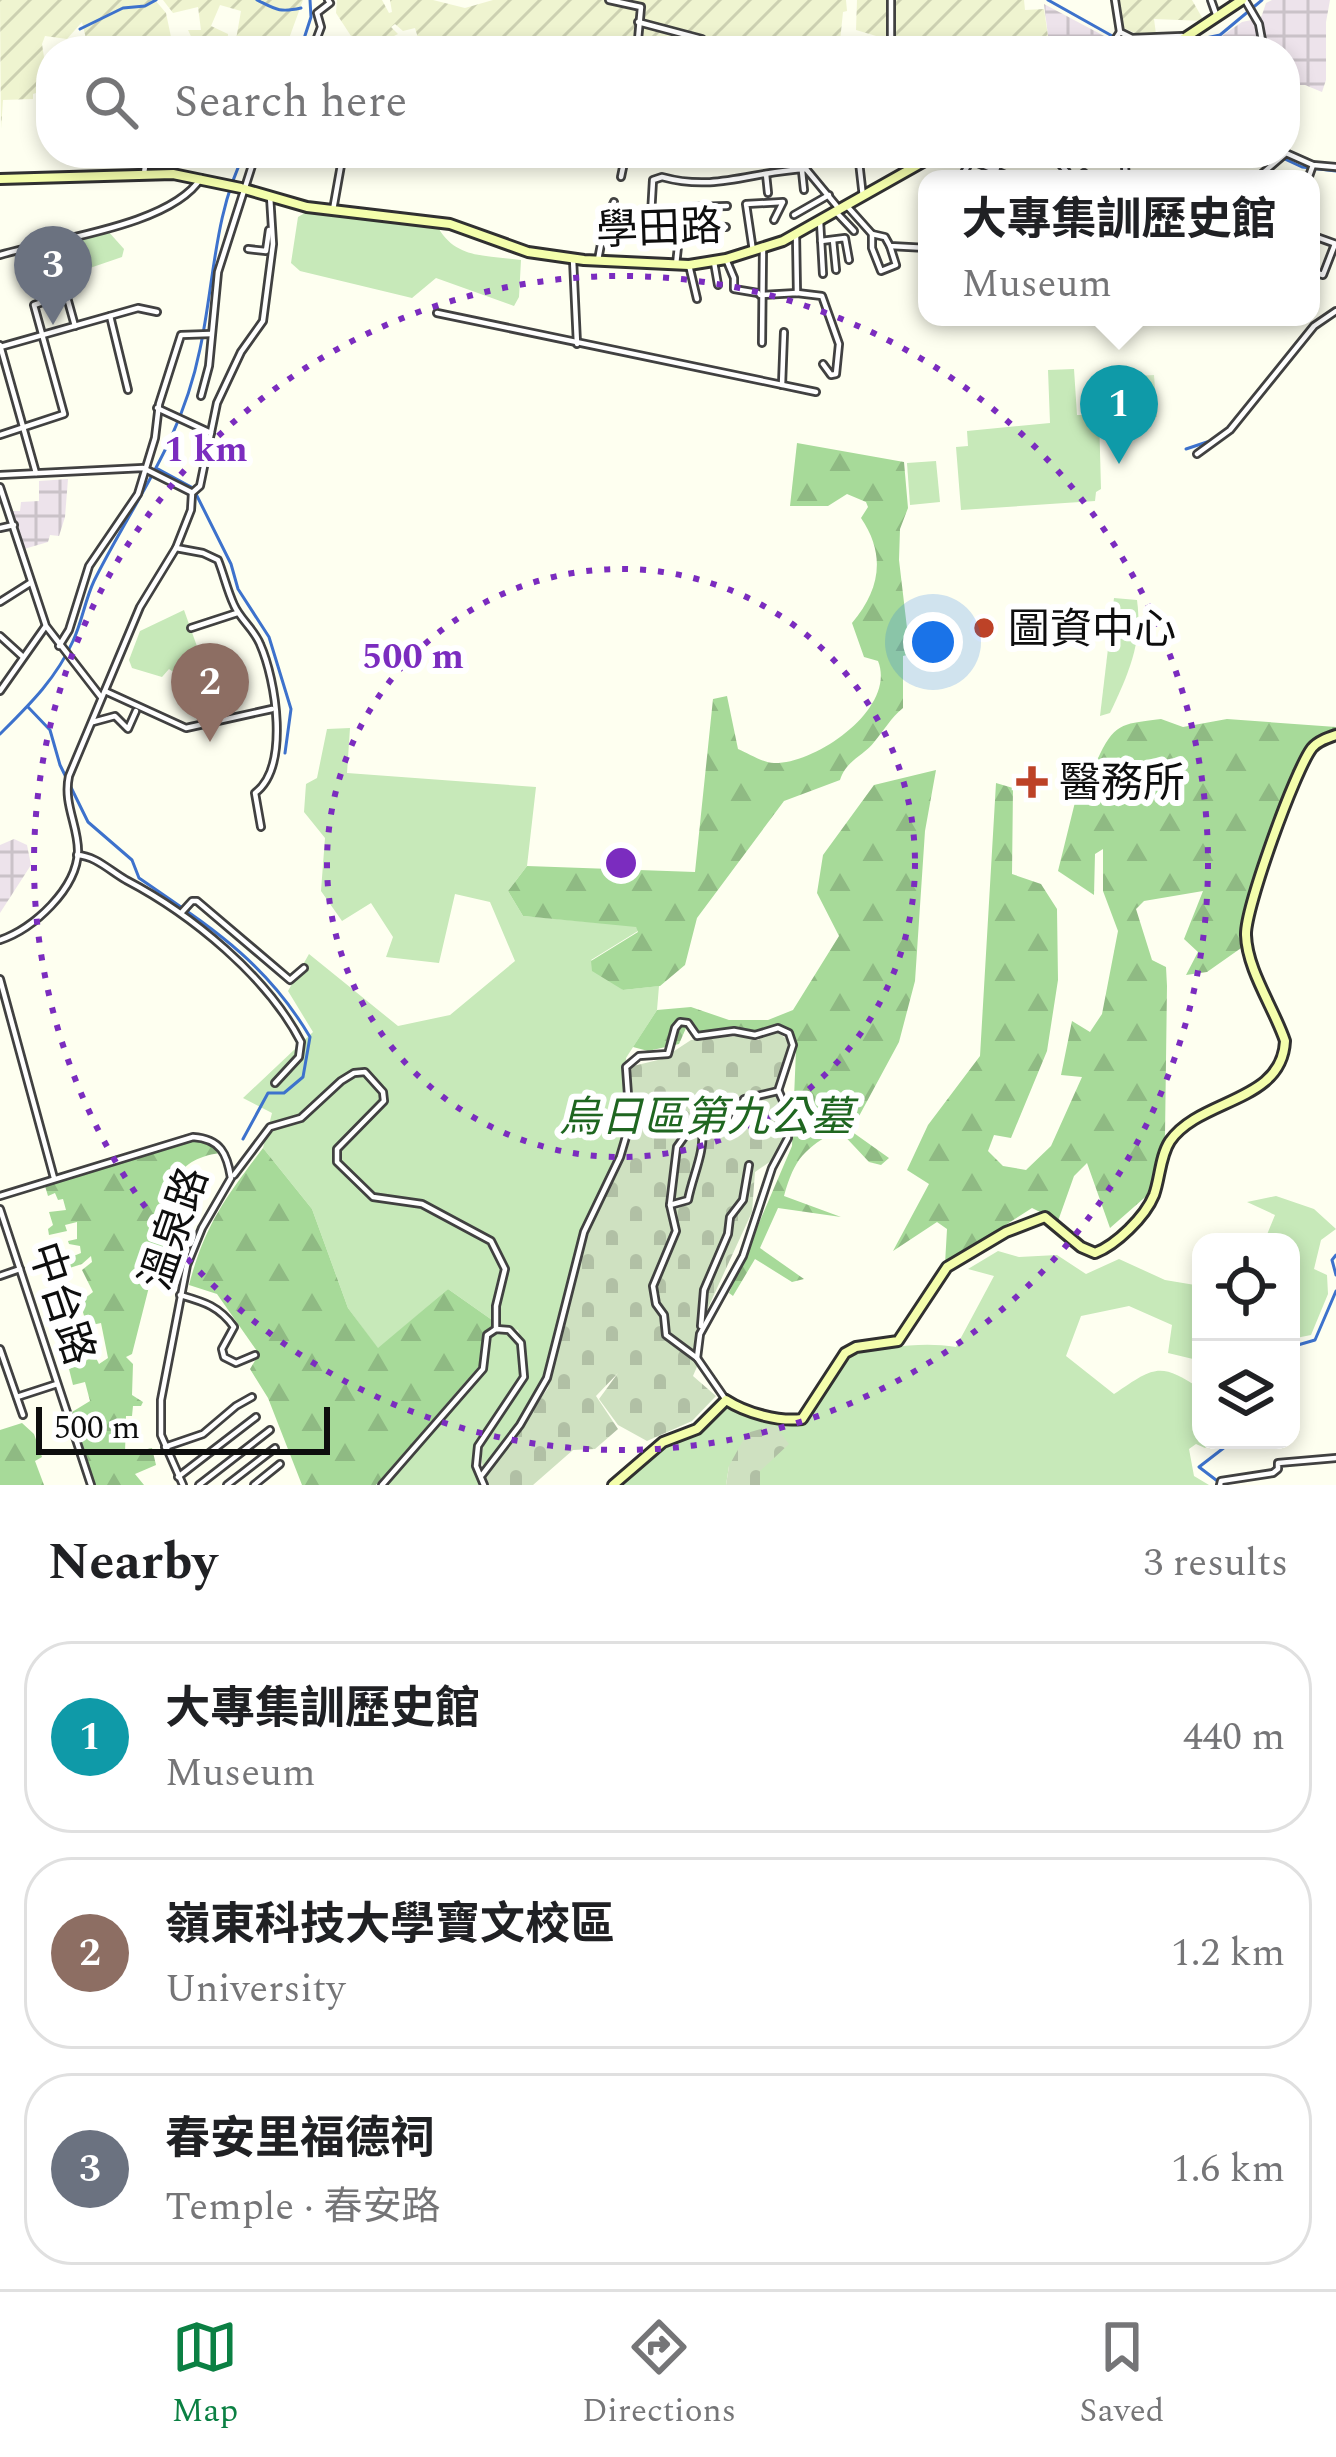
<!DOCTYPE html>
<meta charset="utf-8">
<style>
body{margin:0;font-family:Spectral,"Noto Sans TC",serif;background:#f2f2f2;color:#202124}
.controls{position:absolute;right:36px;bottom:36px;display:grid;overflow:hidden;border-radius:24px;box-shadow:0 6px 18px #0003}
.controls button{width:108px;height:108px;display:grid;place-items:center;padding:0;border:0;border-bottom:3px solid #e0e0e0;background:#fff;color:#202124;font:60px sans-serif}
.scale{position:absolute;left:36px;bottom:30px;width:294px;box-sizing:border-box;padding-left:12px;border:6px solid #0e0e0e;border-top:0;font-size:33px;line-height:42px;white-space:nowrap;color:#0e0e0e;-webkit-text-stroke:9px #fff;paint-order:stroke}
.you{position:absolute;left:933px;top:642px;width:42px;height:42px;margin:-30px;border:9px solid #fff;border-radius:50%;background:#1a73e8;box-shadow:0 0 0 18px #1a73e833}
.badge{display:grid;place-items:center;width:78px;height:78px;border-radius:50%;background:#0b8043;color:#fff;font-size:39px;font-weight:700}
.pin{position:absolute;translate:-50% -99px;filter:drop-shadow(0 3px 6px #0008)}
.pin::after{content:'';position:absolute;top:63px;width:42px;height:36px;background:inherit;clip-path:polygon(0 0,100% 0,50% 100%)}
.popup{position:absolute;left:918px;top:170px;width:402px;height:156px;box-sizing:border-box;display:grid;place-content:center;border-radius:24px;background:#fff;filter:drop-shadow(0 3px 9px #0005);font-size:39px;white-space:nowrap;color:#757577}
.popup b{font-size:45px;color:#202124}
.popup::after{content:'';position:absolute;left:50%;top:100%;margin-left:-24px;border:24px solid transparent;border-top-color:#fff}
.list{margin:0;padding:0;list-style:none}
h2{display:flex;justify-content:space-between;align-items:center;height:156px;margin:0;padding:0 48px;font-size:51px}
h2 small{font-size:39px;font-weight:400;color:#757577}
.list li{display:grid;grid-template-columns:78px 1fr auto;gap:36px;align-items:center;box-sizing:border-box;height:192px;margin:0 24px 24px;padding:0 24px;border:3px solid #e0e0e0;border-radius:48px}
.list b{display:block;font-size:45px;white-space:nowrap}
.list p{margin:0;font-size:39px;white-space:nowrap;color:#757577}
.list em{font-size:39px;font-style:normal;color:#757577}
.icon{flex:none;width:66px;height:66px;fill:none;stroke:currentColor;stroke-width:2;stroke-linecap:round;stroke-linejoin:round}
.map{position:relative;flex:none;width:1336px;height:1485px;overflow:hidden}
.search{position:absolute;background:#fff;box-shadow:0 6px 18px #0003;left:36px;right:36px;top:36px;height:132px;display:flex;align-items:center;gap:30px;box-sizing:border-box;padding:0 42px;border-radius:48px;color:#757577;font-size:45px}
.sheet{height:804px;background:#fff}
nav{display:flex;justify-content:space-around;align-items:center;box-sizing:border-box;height:168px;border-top:3px solid #e0e0e0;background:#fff;font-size:33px;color:#757577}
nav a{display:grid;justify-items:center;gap:6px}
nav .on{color:#0b8043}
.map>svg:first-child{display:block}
.industrial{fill:url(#industrial-grid)}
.farmland{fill:url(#farmland-furrows)}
.grass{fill:#c7e9b9}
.forest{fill:url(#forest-firs)}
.cemetery{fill:url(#cemetery-stones)}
.pitch{fill:#dbf0cb}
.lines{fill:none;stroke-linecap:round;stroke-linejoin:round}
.stream{stroke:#3d72cc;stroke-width:3}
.street-casing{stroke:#414141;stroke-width:10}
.secondary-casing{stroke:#303030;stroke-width:14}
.street{stroke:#fff;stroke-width:4.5}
.secondary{stroke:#f4feac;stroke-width:8}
.ring{fill:none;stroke:#7b2cbf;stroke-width:6;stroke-dasharray:6 12}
.poi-dot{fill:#bd4227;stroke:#fff;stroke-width:4.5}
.labels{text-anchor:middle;stroke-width:12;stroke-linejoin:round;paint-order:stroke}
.street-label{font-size:42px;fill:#0e0e0e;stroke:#fff}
.poi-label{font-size:42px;fill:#0e0e0e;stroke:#fff;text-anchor:start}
.park-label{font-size:42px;font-style:italic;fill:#1f6620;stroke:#fff}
.centre{fill:#7b2cbf;stroke:#fff;stroke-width:6}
.ring-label{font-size:36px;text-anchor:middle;font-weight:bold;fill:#7b2cbf;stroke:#fff;stroke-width:12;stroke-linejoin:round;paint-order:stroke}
</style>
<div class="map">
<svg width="1336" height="1485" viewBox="0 0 1336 1485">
<defs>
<pattern id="industrial-grid" width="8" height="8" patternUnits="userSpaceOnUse" patternTransform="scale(3)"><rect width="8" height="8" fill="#ede3eb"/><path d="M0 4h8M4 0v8" fill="none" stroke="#cac2c8"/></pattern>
<pattern id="farmland-furrows" width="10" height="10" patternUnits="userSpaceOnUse" patternTransform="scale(3)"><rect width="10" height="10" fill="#eff4d0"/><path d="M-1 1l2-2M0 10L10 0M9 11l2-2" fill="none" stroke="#ccd0b1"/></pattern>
<pattern id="forest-firs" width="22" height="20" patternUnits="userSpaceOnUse" patternTransform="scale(3)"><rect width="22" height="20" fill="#a7da99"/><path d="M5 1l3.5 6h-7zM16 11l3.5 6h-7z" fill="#8fba83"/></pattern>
<pattern id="cemetery-stones" width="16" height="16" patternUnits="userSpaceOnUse" patternTransform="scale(3)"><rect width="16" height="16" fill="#cfe1c1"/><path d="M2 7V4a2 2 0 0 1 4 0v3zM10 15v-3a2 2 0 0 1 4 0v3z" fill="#b1c0a5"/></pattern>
</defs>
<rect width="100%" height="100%" fill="#fefff0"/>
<g class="industrial">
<path d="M1272,0h58l-4,22v58l-4,12 -17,-7h-20v-34h-68l2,-13 23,-16 19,-4 5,-15z"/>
<path d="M1044,4l62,33 13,14h-69z"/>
<path d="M68,479l-3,38 -6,19 -9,-1 -2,7 -24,7 -12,-38h8l1,-9 18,-1v-20z"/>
<path d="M14,839l13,6 4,20 -31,48v-68z"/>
</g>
<g class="farmland">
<path d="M0,0h155l11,13 5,24 -17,14h-65l-7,-29 -15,17 -22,-3 -3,8 2,13 5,-1 2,9v23l-18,6v5l-30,1 -2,29z"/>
<path d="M163,0h140l-16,44 -18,-3 -1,5 -34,5 7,-40 -21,-6 -9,21 17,8 -1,17h-29l-10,-21h13l-3,-23 -25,6z"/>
<path d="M337,0h45l7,13 3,-1 -2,-12h43l32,8 28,-8h353l1,11 -4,1 -4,39h-159l1,-17 -9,-1 -1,18h-249l-7,-23 -12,3 -8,-7 -4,3 7,7 -8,4 5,13h-27l-5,-10 -12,-5 -15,-23z"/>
<path d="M857,0h167l1,10 19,-1 6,41 -42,1 -1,-6 -14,1v5h-100v-10l-37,-11z"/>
<path d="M1116,0h76l12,21 -50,-2 2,15h-19l-18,-8z"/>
</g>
<g class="grass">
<path d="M308,211l131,18c18,30 47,26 82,31l-2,37 -5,9 -78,-28 -24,20 -112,-27 -9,-8 7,-46z"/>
<path d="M107,230l17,19 -2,8 -38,13 -11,-33z"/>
<path d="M1074,369l3,46h22l2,74 -5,3 -1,9 -134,9 -5,-63 12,-1 -1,-15 83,-8 -2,-53z"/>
<path d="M936,461l4,41 -30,3 -3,-42z"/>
<path d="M1114,598l23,2c6,42 -9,75 -27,113l-10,3z"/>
<path d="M184,610l25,70 -19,3 -21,-14 -7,8 -30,-9 -3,-8 11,-29z"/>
<path d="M350,728l-3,45 189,14 -9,79 -19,25 15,25 113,10 2,5 -47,29 32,30 36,-4 -2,24 -31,48 4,56 -12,46 -36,77 -37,152 -61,83c-16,-51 64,-68 34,-142l-16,-3 -54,-38 -70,60 -30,-41 -36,-99 -49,-61 9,-35 -29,-15 70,-66 -25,-41 21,-37 89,72 52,-11 65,-54 -25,-59 -35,-8 -16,69 -53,-6 7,-20 -22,-34 -29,18 -21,-30 4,-53 -21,-26 2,-28 11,-6 10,-49z"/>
<path d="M1276,1196l38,13 22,20 -15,11 -7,29 13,6 1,19 -17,41 -20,4v-62l3,-2 -3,-33h-27l11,-27 -28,-13z"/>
<path d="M998,1251l21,6 38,-2 29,19 33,-15 46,21 36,6v81l-8,-8 -25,-6 4,-28 -43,-19 -48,10 -15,40 48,38c40,-27 45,-33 87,-5v51h14l-10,8 -9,-4 -7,5 5,27 15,9h-449v-14l-31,-5 -3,19h-103l41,-39 27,-8 15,-10 20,-24 25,12 54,8 49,-73c35,-3 68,-10 102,-4l38,-71 -26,-7z"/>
<path d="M495,1331h15c8,9 9,13 10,25 4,43 -24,49 -40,83 -7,15 -1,31 4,46h-97l98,-113 4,-37z"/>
</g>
<g class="forest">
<path d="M797,443l107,19 4,46 -8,21 -1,31 8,68 8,6 22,-1 3,33 -11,1 -15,-14 -11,3v52c-13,11 -18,21 -28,33 -12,16 -28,18 -35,39l-56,21 -87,117 -12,47 -25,21 -37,4 -31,-19 -1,-10 47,-29 -2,-5 -113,-11 -15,-25 19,-25 168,6 18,-173 14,-3 11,53c10,4 25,14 36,14 42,1 123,-55 104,-102l-14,-4 -12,-34c27,-32 35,-67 9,-105l7,-11 -2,-5 -19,-8 -19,12h-38z"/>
<path d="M1161,719l22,8 44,-8 109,8v3l-26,11 -36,82 -8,38 -22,57v28l-37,26 -21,3 12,-23 -14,-13 19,-48 -59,10 -8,8 16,51 14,7 1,19 -2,149 -14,57 -41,36 -23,-65 -13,13 -16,45 -26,-13 -87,56 2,-35 -10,-7 -44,29 36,-67 -22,-14 21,-45 52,-69 16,-273 17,5 -1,86 29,10 16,25 1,71 -11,71 -36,87 -17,-3 -6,16 15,15 23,4 25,-24 31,-69 -21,-2 11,-54 18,11 12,-18 16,-83 -15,-40v-42l-8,5 -1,41 -36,-24 21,-85c4,-13 16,-20 21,-32 16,-33 26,-30 61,-35z"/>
<path d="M936,770l-11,61 -10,150 -16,61 -48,89 38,27 -8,7 -12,-3 -31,-33c-34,21 -43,28 -54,67l57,21 -63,-9 -18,40 44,31 -12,3 -37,-23 -22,37 -4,-3 63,-147 4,-96 -5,-16 -19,-8 -22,7 -54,-2 -6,-12 -11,25 -31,7 -15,-4 24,-37 34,-3 38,13h39l25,-10 46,-74 -22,-43 6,-38 51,-70z"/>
<path d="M195,1139l13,3 12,11c-50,7 -46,37 -60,76l12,12 -9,29 11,3 -1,10 -22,-4 -19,75 -6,3 7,7 -1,31 11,7 -2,4h-8l-1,10h-6l-1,38 27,-6 4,17 -21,9 9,11h-49l-23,-73 18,-11 -5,-19 -12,3 -4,-16 26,-13 4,8 9,-6 -7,-35 -14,3 -7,-24 13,-10 -11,-22 10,-8 -1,-6 -9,8 -28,9 -5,-13 21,-7 1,4 10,-4 -1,-7 -11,-2 -1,-3 9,-2v-17l-12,3 2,6 -18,4 -1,-6 5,-4 -4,-13 17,-2 -3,-11 -5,1 -3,-7 -7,3 -3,-10z"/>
<path d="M263,1148l49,61 36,99 30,40 70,-59 54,38h-9l-11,15 -2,23 -104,120h-74l-34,-87 -18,-29 9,-15 -42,-60 -28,-9c16,-61 37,-88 74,-137z"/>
<path d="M22,1423l12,11 8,23 -7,4 9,24h-44v-55z"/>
</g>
<g class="cemetery">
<path d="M771,1033h8l10,8 -12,49 9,29 -2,20 -13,22 -16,11 -3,40 -45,98 -12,43 -22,-14 -14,-37 -3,1 6,8 4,25 33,26 -6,14 23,20 -24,25 -45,20 -29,-16 -19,-26 19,-26 -22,23 22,33 -23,20 -22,1 -40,35h-44l-4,-7 63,-90 37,-150 38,-77 11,-46 -5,-48 33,-8 29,-19 49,-4 18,4z"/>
<path d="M774,1425l15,19 -29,27v14h-34l3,-19 18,-33z"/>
</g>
<path class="pitch" d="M1154,375l3,42 -44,2 -2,-42z"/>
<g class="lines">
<g class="stream">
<path d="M257,0c18,9 22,13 44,8"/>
<path d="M1048,0l66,37"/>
<path d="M80,29l43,-21 22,-2 11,-6"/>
<path d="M1187,42l33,-7 42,-35"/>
<path d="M300,51l11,-34 -1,-17"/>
<path d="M1133,51l17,-8 21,-2"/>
<path d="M1247,153l27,1 28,13 34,4"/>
<path d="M1186,449l21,-7"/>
<path d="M158,469l35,19 38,76 7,25 31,48 22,72 -6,44"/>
<path d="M28,707l22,23 10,35 28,57 44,38 7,18c71,49 126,83 171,159l-7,40 -19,16h-16l-25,46"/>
<path d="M0,734c29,-29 56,-55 73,-93 9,-19 12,-41 21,-60 41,-82 87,-138 106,-232 14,-64 14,-137 45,-196"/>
<path d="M1336,1255l-4,5 4,15"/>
<path d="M1291,1347l24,-7 21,-49"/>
<path d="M1220,1483l-21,-16 35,-27"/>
</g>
<g class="street-casing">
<g id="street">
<path d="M609,0l32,7 -4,44"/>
<path d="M891,0v51"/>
<path d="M1115,0l5,32 12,6 50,-2"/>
<path d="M1211,0l6,17"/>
<path d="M1245,0l14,24 5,27"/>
<path d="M638,22l64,17 8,12"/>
<path d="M1120,32l-4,6 8,13"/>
<path d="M312,51l9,-24 -4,-14 13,-10 -2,-3"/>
<path d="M858,153l5,44"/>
<path d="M954,153l61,26"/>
<path d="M1011,153l16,7"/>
<path d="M1051,153l16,19"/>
<path d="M1080,153l1,5"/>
<path d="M1124,153l2,26"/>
<path d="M858,154l21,-1"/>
<path d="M796,169l2,-16"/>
<path d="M806,169l2,-16"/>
<path d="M996,170l7,-17"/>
<path d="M802,171l2,19"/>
<path d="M144,174l2,-16 11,-5"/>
<path d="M766,174l2,19"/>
<path d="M621,177l5,-24"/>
<path d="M961,179l10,-20"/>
<path d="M1084,179v-6"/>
<path d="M1216,179h33"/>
<path d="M1256,179l30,-26 27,12 23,2"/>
<path d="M1290,179l4,-4"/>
<path d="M1308,179l5,-14"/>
<path d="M847,206l25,28v14l9,23 15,-6 -6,-19"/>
<path d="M333,210l8,-45"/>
<path d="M837,213l17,18"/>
<path d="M651,215l2,-35 9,-3c55,15 90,-6 144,-8l34,41"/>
<path d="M794,215l35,-20"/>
<path d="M820,221l3,53"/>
<path d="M684,225l42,2"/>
<path d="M796,234l1,59"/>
<path d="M872,234l13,3 5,9 37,2"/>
<path d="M1311,235l25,9"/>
<path d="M679,237l39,3"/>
<path d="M51,240l24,86"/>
<path d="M833,240l3,30"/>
<path d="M821,241l24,-3 4,22"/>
<path d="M248,249l18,2 3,-21"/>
<path d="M753,251l-7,-47 37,-2 -9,18"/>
<path d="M0,255c53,-16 171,-29 201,-77"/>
<path d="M573,259l4,85"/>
<path d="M726,259l8,19v11l24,4"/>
<path d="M598,260l7,-37 9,-21"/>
<path d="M714,262l4,23"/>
<path d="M676,265l3,-28 12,-30 36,-1"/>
<path d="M689,265l8,34"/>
<path d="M1311,271l12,4 12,-31"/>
<path d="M760,295l37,-2 25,3 17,48 -3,30 -5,1 -8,-11"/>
<path d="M437,313l379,79"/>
<path d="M110,316l18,74"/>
<path d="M762,343l1,-95"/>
<path d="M0,345l36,128"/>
<path d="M0,347l138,-39 19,4"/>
<path d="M782,385l2,-53"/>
<path d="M201,396l8,-30 9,-94 38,-119"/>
<path d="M157,408l54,25"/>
<path d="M0,435l64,-21 -30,-109 32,-11"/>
<path d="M1197,454l33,-24 84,-104 22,-15"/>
<path d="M0,475l143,-7 48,24"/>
<path d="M0,487l46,139 55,71"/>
<path d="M0,528l14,-3"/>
<path d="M176,548l27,5 15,7c6,15 9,30 16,45 6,14 20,24 26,39 16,36 30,123 -5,149l6,34"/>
<path d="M0,602l30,-19"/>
<path d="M191,628l46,-15"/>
<path d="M0,636l22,20"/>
<path d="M59,646l10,-16 20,-64 49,-72 17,-56 4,-34 22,-69 30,-1"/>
<path d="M0,691l45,-64"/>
<path d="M105,691l81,37 86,-19"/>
<path d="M93,722l22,-6 13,13 8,-18"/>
<path d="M77,855c19,1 33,16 49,25 65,34 141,96 175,162l-2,15 -24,26"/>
<path d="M182,912l10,-11h5l93,79 14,-12"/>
<path d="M0,940c33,-11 77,-51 78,-89 0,-26 -15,-47 -9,-75l71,-169 36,-59 15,-38 1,-17 8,-7 17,-83 24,-51 22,-31 10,-77 -3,-48"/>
<path d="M0,979l54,199"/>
<path d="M234,1175l36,-48 31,-9 40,-37 13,-8 11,-1 18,20 1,9 -47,48v13l36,35 49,7 69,37 14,28 -9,37v23"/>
<path d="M0,1196l193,-59c28,2 34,17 38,41l-29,50 -15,37 -26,135v35l22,50"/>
<path d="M670,1205l18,-5c5,-26 17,-47 14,-72"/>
<path d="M0,1209l91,276"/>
<path d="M0,1276l20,-7"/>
<path d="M180,1295c24,7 39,11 54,32l-12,22 2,8 12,6 19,-8"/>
<path d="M701,1326l3,-36 24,-56 2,-17 13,-17 6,-35"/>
<path d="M0,1349l23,66"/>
<path d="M697,1358l3,-24 43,-78 29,-88 16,-30 -1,-28 -8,-18"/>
<path d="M17,1397l40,-13"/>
<path d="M165,1447l38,-13 33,-28 16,-9"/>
<path d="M482,1475l38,-50 27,-47 37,-146 36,-75 10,-34 -4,-56 13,-11 29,-2 7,-26 5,-6 8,1 9,13 37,-5 21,4 23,-7 11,5 4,12 -15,46 -34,8 -15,30 -40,1 -12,17 -7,58 6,26 -23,55 3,18 8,11 2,20 31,23 29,42"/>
<path d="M178,1477l78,-60"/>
<path d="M199,1485l71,-55"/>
<path d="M227,1485l48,-37"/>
<path d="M254,1485l26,-21"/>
<path d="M382,1485l101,-116 4,-34 9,-6 13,1 12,13 3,34 -46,69 -2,20 8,19"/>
<path d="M1220,1485l1,-4 52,-8 5,-4v-6l58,-5"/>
</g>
</g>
<g class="secondary-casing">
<g id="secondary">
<path d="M1165,51l77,-51"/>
<path d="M0,179l173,-5 68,14 66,19 143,17 78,28 56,8 105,5 37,-6 57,-18 156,-88"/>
<path d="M613,1485l50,-43 34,-13 29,-29c20,13 53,22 76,19l43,-66 11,-6 42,-6 49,-74 59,-35 39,-15 36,30 14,6c21,-8 50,-36 59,-58 6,-16 6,-39 16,-54 30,-43 112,-38 115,-100 -11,-33 -38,-71 -39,-106 -1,-26 49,-165 66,-187 6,-7 15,-10 24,-13"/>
</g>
</g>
<use href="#street" class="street"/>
<use href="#secondary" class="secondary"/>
</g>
<g class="ring">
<circle cx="621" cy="863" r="294"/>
<circle cx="621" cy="863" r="587"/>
</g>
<g class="poi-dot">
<circle cx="984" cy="628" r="12"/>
<path d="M1026 764h12v12h12v12h-12v12h-12v-12h-12v-12h12z"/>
</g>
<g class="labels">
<g class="street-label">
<text transform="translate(659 227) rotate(-2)" y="15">學田路</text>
<text transform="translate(173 1228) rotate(-71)" y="15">溫泉路</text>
<text transform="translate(63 1303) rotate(72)" y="15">中台路</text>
</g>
<g class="poi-label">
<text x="1008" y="643">圖資中心</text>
<text x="1059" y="797">醫務所</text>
</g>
<g class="park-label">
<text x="706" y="1131">烏日區第九公墓</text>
</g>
</g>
<circle cx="621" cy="863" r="18" class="centre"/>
<g class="ring-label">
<text x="206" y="461">1 km</text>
<text x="413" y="668">500 m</text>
</g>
</svg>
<div class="controls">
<button><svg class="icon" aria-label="locate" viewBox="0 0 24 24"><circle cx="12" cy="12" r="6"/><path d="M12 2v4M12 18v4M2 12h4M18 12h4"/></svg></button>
<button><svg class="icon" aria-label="layers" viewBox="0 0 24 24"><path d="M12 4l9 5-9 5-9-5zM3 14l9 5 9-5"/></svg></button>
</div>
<div class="scale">500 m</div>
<div class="you"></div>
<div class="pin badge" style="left:1119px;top:464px;background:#0f9aa8">1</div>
<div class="popup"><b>大專集訓歷史館</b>Museum</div>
<div class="pin badge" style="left:210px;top:742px;background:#8d6e63">2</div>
<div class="pin badge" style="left:53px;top:325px;background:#6b7280">3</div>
<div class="search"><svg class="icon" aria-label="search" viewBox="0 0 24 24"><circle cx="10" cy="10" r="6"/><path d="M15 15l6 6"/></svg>Search here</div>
</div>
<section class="sheet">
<h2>Nearby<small>3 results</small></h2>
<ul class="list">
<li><span class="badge" style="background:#0f9aa8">1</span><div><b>大專集訓歷史館</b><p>Museum</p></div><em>440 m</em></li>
<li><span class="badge" style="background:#8d6e63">2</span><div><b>嶺東科技大學寶文校區</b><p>University</p></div><em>1.2 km</em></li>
<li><span class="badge" style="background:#6b7280">3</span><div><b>春安里福德祠</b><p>Temple · 春安路</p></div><em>1.6 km</em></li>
</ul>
</section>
<nav>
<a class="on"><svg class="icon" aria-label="map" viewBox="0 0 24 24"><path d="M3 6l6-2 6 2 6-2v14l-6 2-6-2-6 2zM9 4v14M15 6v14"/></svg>Map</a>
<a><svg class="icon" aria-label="directions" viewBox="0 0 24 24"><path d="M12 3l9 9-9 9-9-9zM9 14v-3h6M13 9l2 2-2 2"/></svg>Directions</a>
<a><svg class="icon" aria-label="saved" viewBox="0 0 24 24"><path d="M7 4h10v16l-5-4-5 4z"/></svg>Saved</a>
</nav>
